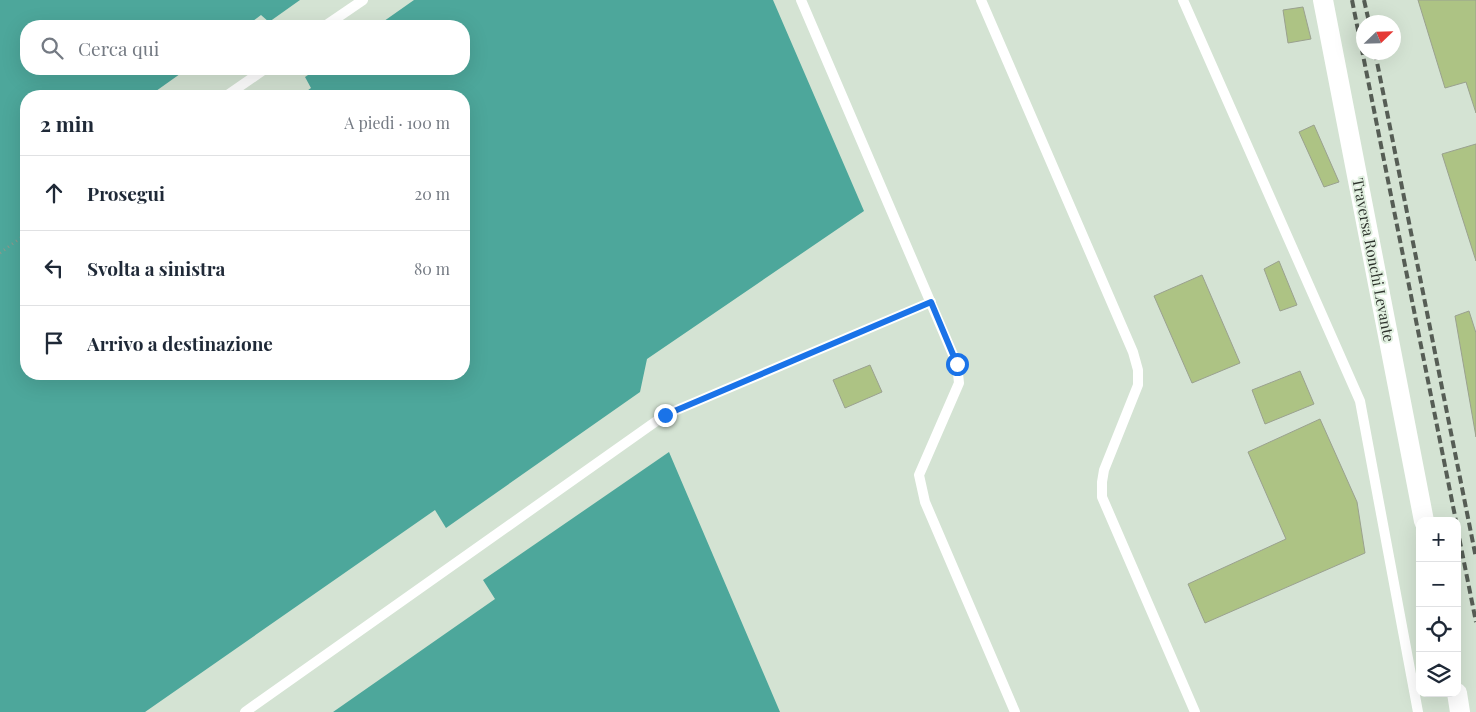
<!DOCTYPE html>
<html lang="it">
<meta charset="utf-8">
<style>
body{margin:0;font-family:"Playfair Display",serif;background:#f6f6f7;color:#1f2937}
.controls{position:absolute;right:15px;bottom:15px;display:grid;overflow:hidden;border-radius:10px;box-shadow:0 5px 20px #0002}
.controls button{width:45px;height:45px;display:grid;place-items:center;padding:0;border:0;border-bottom:1px solid #e0e1e3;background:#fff;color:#1f2937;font:25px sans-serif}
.compass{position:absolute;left:1356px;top:15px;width:45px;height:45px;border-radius:50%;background:#fff;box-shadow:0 5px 20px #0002;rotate:67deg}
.stop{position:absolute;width:15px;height:15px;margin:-11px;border:4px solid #1a73e8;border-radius:50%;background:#fff}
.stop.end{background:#1a73e8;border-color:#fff;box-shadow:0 1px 5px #0008}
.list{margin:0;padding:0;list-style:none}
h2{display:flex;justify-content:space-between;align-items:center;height:65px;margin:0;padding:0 20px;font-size:21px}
h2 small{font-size:16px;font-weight:400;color:#747a83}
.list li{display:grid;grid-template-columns:32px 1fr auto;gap:15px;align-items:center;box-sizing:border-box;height:75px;padding:0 20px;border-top:1px solid #e0e1e3}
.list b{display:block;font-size:19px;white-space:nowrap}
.list em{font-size:16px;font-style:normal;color:#747a83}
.icon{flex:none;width:28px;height:28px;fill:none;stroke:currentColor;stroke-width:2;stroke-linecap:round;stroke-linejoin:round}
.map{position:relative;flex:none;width:1476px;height:712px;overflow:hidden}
.search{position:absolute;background:#fff;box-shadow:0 5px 20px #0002;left:20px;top:20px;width:450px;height:55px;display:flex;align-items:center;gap:12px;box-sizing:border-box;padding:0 18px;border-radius:20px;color:#747a83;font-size:19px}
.panel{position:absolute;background:#fff;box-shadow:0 5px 20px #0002;left:20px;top:90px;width:450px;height:290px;border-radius:20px}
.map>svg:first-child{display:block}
.water{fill:#4da79b}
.building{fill:#adc384;stroke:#9aa18f}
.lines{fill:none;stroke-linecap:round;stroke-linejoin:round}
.path{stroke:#8d988c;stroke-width:3;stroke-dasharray:1 4;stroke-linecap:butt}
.lane{stroke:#fff;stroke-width:10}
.street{stroke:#fff;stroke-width:20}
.rail{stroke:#565d55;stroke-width:4;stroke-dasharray:8 4;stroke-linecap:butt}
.route{stroke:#1a73e8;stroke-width:6}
.labels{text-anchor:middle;stroke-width:4;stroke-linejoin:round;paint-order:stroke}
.street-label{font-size:15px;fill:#2e332d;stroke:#e1f0e0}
</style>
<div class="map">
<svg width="1476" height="712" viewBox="0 0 1476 712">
<rect width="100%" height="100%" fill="#d4e3d3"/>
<g class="water">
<path d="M0,0h300l-31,22 -8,-7 -15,11h-220v43h161l-38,27h-123v278h438v-278h-164l11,-8 -6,-11 12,-8h147v-43h-87l37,-26h359l91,211 -217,148 -7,33 -194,136 -11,-18 -290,202h-145z"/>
<path d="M669,452l111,260h-447l162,-113 -12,-19z"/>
</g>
<g class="building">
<path d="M1418,0h58v113l-10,-31 -21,6z"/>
<path d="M1303,7l8,32 -23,4 -5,-33z"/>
<path d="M1314,125l25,57 -15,5 -25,-55z"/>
<path d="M1476,144v117l-34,-107z"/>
<path d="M1279,261l18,44 -17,6 -16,-42z"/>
<path d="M1202,275l38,88 -48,20 -38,-87z"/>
<path d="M1469,311l7,22v104l-21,-121z"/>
<path d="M870,365l12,27 -37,16 -12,-28z"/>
<path d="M1300,371l14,33 -49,20 -13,-34z"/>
<path d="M1320,419l37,83 8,51 -160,70 -17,-39 98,-45 -38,-87z"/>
</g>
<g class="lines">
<path class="path" d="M0,253l26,-19"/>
<g class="lane">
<path d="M801,0l156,364 2,19 -40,92 6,27 90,210"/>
<path d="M981,0l152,352 5,18v15l-34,85 -2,12v15l93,215"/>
<path d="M1183,0l177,401 58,311"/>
<path d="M325,26l38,-26"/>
<path d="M226,96l39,-27"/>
<path d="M245,712l420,-297 266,-113"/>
</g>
<g class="street">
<path d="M1323,0l101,521"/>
<path d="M1457,693l3,19"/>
</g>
<g class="rail">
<path d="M1352,0l104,521"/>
<path d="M1364,0l5,22"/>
<path d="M1375,52l101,506"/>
<path d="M1457,527l19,95"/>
</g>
</g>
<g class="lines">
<path class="route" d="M665,415l266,-113 26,62"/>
</g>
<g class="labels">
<g class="street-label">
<text transform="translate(1373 260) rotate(79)" y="5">Traversa Ronchi Levante</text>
</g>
</g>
</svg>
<div class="controls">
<button>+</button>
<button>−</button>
<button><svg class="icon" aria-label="locate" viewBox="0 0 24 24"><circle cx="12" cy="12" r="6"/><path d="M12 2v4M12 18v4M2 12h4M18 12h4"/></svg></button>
<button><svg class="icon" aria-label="layers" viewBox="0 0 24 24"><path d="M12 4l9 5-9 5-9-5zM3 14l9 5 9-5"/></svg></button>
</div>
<svg class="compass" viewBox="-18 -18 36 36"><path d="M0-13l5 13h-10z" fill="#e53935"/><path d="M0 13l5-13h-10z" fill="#747a83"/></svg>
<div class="stop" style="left:957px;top:364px"></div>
<div class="stop end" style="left:665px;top:415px"></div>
<div class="search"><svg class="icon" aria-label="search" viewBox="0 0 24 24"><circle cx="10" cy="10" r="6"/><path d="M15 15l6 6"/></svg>Cerca qui</div>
<section class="panel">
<h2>2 min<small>A piedi · 100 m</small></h2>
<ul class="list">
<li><svg class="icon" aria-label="ahead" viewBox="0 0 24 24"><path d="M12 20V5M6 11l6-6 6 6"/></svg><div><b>Prosegui</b></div><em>20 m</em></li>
<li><svg class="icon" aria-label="left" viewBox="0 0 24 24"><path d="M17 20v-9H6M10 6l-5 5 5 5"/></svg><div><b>Svolta a sinistra</b></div><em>80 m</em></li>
<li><svg class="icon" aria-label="arrive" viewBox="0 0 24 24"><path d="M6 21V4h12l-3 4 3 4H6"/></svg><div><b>Arrivo a destinazione</b></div></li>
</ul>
</section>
</div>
